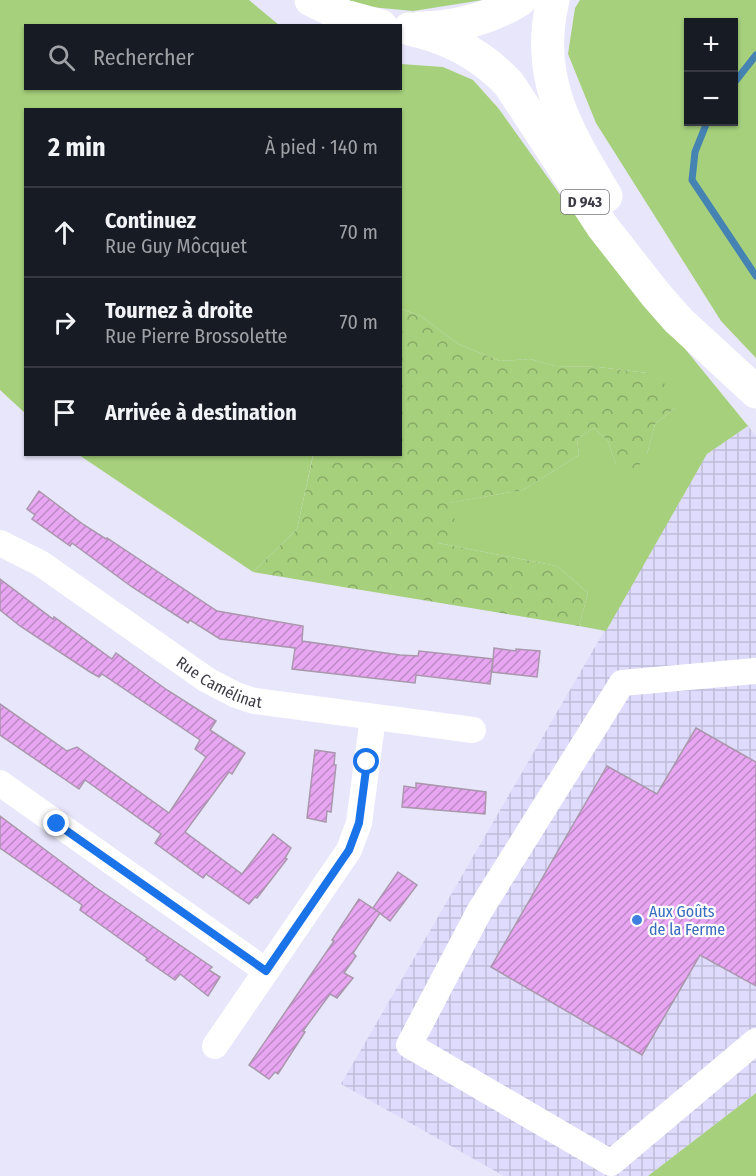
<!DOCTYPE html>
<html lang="fr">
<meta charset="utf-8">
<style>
body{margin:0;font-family:"Fira Sans Condensed",sans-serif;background:#20242c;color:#f1f3f6}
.controls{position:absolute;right:18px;top:18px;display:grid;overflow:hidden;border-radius:0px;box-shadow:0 2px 4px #0004}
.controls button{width:54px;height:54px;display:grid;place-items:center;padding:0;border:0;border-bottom:2px solid #363941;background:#171b24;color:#f1f3f6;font:30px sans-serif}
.stop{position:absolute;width:18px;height:18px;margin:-14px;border:4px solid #1a73e8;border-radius:50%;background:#fff}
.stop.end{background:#1a73e8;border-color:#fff;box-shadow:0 2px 6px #0008}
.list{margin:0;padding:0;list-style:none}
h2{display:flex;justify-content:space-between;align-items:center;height:78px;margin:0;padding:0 24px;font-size:26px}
h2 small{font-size:20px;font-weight:400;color:#9ea1a6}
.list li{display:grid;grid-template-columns:39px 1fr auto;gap:18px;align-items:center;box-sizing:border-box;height:90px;padding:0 24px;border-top:2px solid #363941}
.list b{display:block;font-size:22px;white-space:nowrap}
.list p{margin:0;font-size:20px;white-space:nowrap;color:#9ea1a6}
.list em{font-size:20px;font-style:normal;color:#9ea1a6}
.icon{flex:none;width:33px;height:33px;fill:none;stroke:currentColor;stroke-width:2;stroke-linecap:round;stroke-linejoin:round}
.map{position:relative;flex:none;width:756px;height:1176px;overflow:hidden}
.search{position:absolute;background:#171b24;box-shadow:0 2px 4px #0004;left:24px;top:24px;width:378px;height:66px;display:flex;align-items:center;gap:15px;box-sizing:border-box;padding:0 21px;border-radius:0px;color:#9ea1a6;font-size:22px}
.panel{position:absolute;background:#171b24;box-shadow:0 2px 4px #0004;left:24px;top:108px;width:378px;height:348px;border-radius:0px}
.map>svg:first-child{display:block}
.industrial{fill:url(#industrial-grid)}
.green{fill:#a6d07c;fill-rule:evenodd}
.forest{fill:url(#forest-crowns)}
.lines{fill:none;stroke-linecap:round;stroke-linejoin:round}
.stream{stroke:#4583b2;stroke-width:7}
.building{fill:url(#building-hatch);stroke:#a997ac;stroke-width:1.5}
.minor{stroke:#fff;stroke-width:26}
.major{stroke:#fff;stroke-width:33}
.route{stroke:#1a73e8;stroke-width:8}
.shop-dot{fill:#3f7fe0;stroke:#fff;stroke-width:2}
.labels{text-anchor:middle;stroke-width:4.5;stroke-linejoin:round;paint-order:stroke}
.shield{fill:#fff;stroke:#77767e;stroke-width:1.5}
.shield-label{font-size:15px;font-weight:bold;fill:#3d3c46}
.street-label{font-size:16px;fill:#3d3c46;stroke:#fff}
.shop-label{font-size:16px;fill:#366cbe;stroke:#fff;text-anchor:start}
</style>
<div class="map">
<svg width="756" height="1176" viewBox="0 0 756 1176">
<defs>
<pattern id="industrial-grid" width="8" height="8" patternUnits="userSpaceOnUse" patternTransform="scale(1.5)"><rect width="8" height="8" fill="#dedbfc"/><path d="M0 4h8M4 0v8" fill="none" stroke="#bfbdd9"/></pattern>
<pattern id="forest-crowns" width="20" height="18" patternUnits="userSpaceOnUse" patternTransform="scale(1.5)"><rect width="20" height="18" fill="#a6d07c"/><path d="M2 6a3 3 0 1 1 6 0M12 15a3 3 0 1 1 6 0" fill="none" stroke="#88aa67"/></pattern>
<pattern id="building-hatch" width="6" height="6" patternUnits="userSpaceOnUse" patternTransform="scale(1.5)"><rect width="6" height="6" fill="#e8a6f2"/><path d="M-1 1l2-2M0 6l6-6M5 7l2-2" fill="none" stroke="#bd88c6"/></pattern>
</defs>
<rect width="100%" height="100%" fill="#e8e6fb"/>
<path class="industrial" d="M748,426l8,10v657l-108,83h-144l-163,-92 366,-630z"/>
<g class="green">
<path d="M0,0h249l30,25 -253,1v62h374l1,-24 42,3 30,13 26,29 67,94 182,223 -41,28 -101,177 -27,-5 9,-33 -31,-27 -119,-23 10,-40 75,-13 56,-35 -2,-16 17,-11 14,13 8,24 31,-11 8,-30 20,-16 -27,-35 -50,-6 -43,-1 -25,-7 -30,2 -42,-17 -37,-28 -20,-7 -1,-199h-374l-1,303 -25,-23z"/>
<path d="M348,0h135l-70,11 -42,-4z"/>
<path d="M580,0h176v358l-35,-37 -125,-198 -28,-69 7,-46zM688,22h46v100h-46z"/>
<path d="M311,454l2,1 -16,74 -44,43 -174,-117z"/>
<path d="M756,1093v83h-108z"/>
</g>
<path class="forest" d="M401,309l20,7 37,28 42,17 30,-2 25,7 43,1 50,6 28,18 -1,17 -20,16 -8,30 -14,20 -17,-9 -8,-24 -14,-13 -17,11 2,16 -56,35 -74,13 9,25 -20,15 119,23 31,27 -9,33 -326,-54 44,-43 16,-73 -2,-1 89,-1z"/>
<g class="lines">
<g class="stream">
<path d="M734,83l22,-28"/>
<path d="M707,122l-12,30 -3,28 64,96"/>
</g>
</g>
<g class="building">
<path d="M39,491l45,34 22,14 1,-1 110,73 86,15 -1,15 98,14 18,1 1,-5 74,8 -3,25 -74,-9 -1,8 -123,-14 3,-21 -75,-9 -30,-19 -2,3 -56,-36 -60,-44 -2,3 -38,-27 3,-4 -8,-6z"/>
<path d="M0,579l53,40 1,-2 58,42 4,-6 51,37 49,31 -6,9 35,23 -13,21 -3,-2 -44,60 57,42 31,-40 18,14 -6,10 2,1 -30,39 -2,-1 -6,7 -43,-30 -3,4 -48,-35 6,-9 -76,-54 -6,9 -79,-54v-31l67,47 10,-4 92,66 37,-56 -11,-8 5,-9 -98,-66 -3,3 -9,-5 -70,-46 -20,-16z"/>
<path d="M494,648l22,3v-2l24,2 -3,26 -45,-5z"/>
<path d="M696,728l60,34v224l-56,-31 -58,100 -151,-88 116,-201 50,28z"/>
<path d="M315,750l20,3 -1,12h2l-5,47 -4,-1 -1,11 -19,-4z"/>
<path d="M416,783l70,9 -1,22 -83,-7 2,-21 12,2z"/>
<path d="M0,816l95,71 117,80 -3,3 11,7 -12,19 -28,-22 -5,6 -29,-20 1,-2 -67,-48 2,-5 -82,-57z"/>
<path d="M398,872l19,13 -27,36 -17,-13z"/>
<path d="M359,899l21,14 -27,40 3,3 -12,17 9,5 -16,20 -7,-4 -27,37 2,1 -27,42 -3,-2 -6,7 -20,-14 85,-124 -2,-1z"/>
</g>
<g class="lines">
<g class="minor">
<path id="s1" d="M0,543l40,20 167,117 29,15 18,6 219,29"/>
<path d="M756,671l-134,12 -143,229 -70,133 202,118 145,-122"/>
<path d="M0,783l266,188"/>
<path d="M215,1046l134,-196 10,-27 14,-106"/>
</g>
<g class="major">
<path d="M311,0l33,16 37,10"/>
<path d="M553,0c-19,78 14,131 53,196"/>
<path d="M420,28c35,0 71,-10 100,-28"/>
<path d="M409,29c40,8 73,26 100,55l93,142 54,69 22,25 78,72"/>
</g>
</g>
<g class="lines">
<path class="route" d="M57,824l209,147 83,-121 10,-27 8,-61"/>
</g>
<circle class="shop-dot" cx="637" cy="920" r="6"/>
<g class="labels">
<rect class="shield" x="561" y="190" width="48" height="24" rx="4.5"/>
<g class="shield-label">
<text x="585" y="207">D 943</text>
</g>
<g class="street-label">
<text dy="6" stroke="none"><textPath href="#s1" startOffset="261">Rue Camélinat</textPath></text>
</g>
<g class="shop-label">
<text x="649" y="917">Aux Goûts<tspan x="649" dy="18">de la Ferme</tspan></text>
</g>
</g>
</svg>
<div class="controls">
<button>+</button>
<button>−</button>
</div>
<div class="stop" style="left:367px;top:762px"></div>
<div class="stop end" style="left:57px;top:824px"></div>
<div class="search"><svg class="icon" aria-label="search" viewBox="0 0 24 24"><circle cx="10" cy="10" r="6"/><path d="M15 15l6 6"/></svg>Rechercher</div>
<section class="panel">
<h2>2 min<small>À pied · 140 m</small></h2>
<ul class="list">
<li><svg class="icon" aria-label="ahead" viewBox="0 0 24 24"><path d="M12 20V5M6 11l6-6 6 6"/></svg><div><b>Continuez</b><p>Rue Guy Môcquet</p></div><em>70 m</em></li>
<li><svg class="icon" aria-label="right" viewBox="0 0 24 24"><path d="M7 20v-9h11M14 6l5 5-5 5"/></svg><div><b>Tournez à droite</b><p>Rue Pierre Brossolette</p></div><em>70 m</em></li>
<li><svg class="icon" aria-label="arrive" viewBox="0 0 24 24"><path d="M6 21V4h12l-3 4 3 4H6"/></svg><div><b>Arrivée à destination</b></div></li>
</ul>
</section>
</div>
